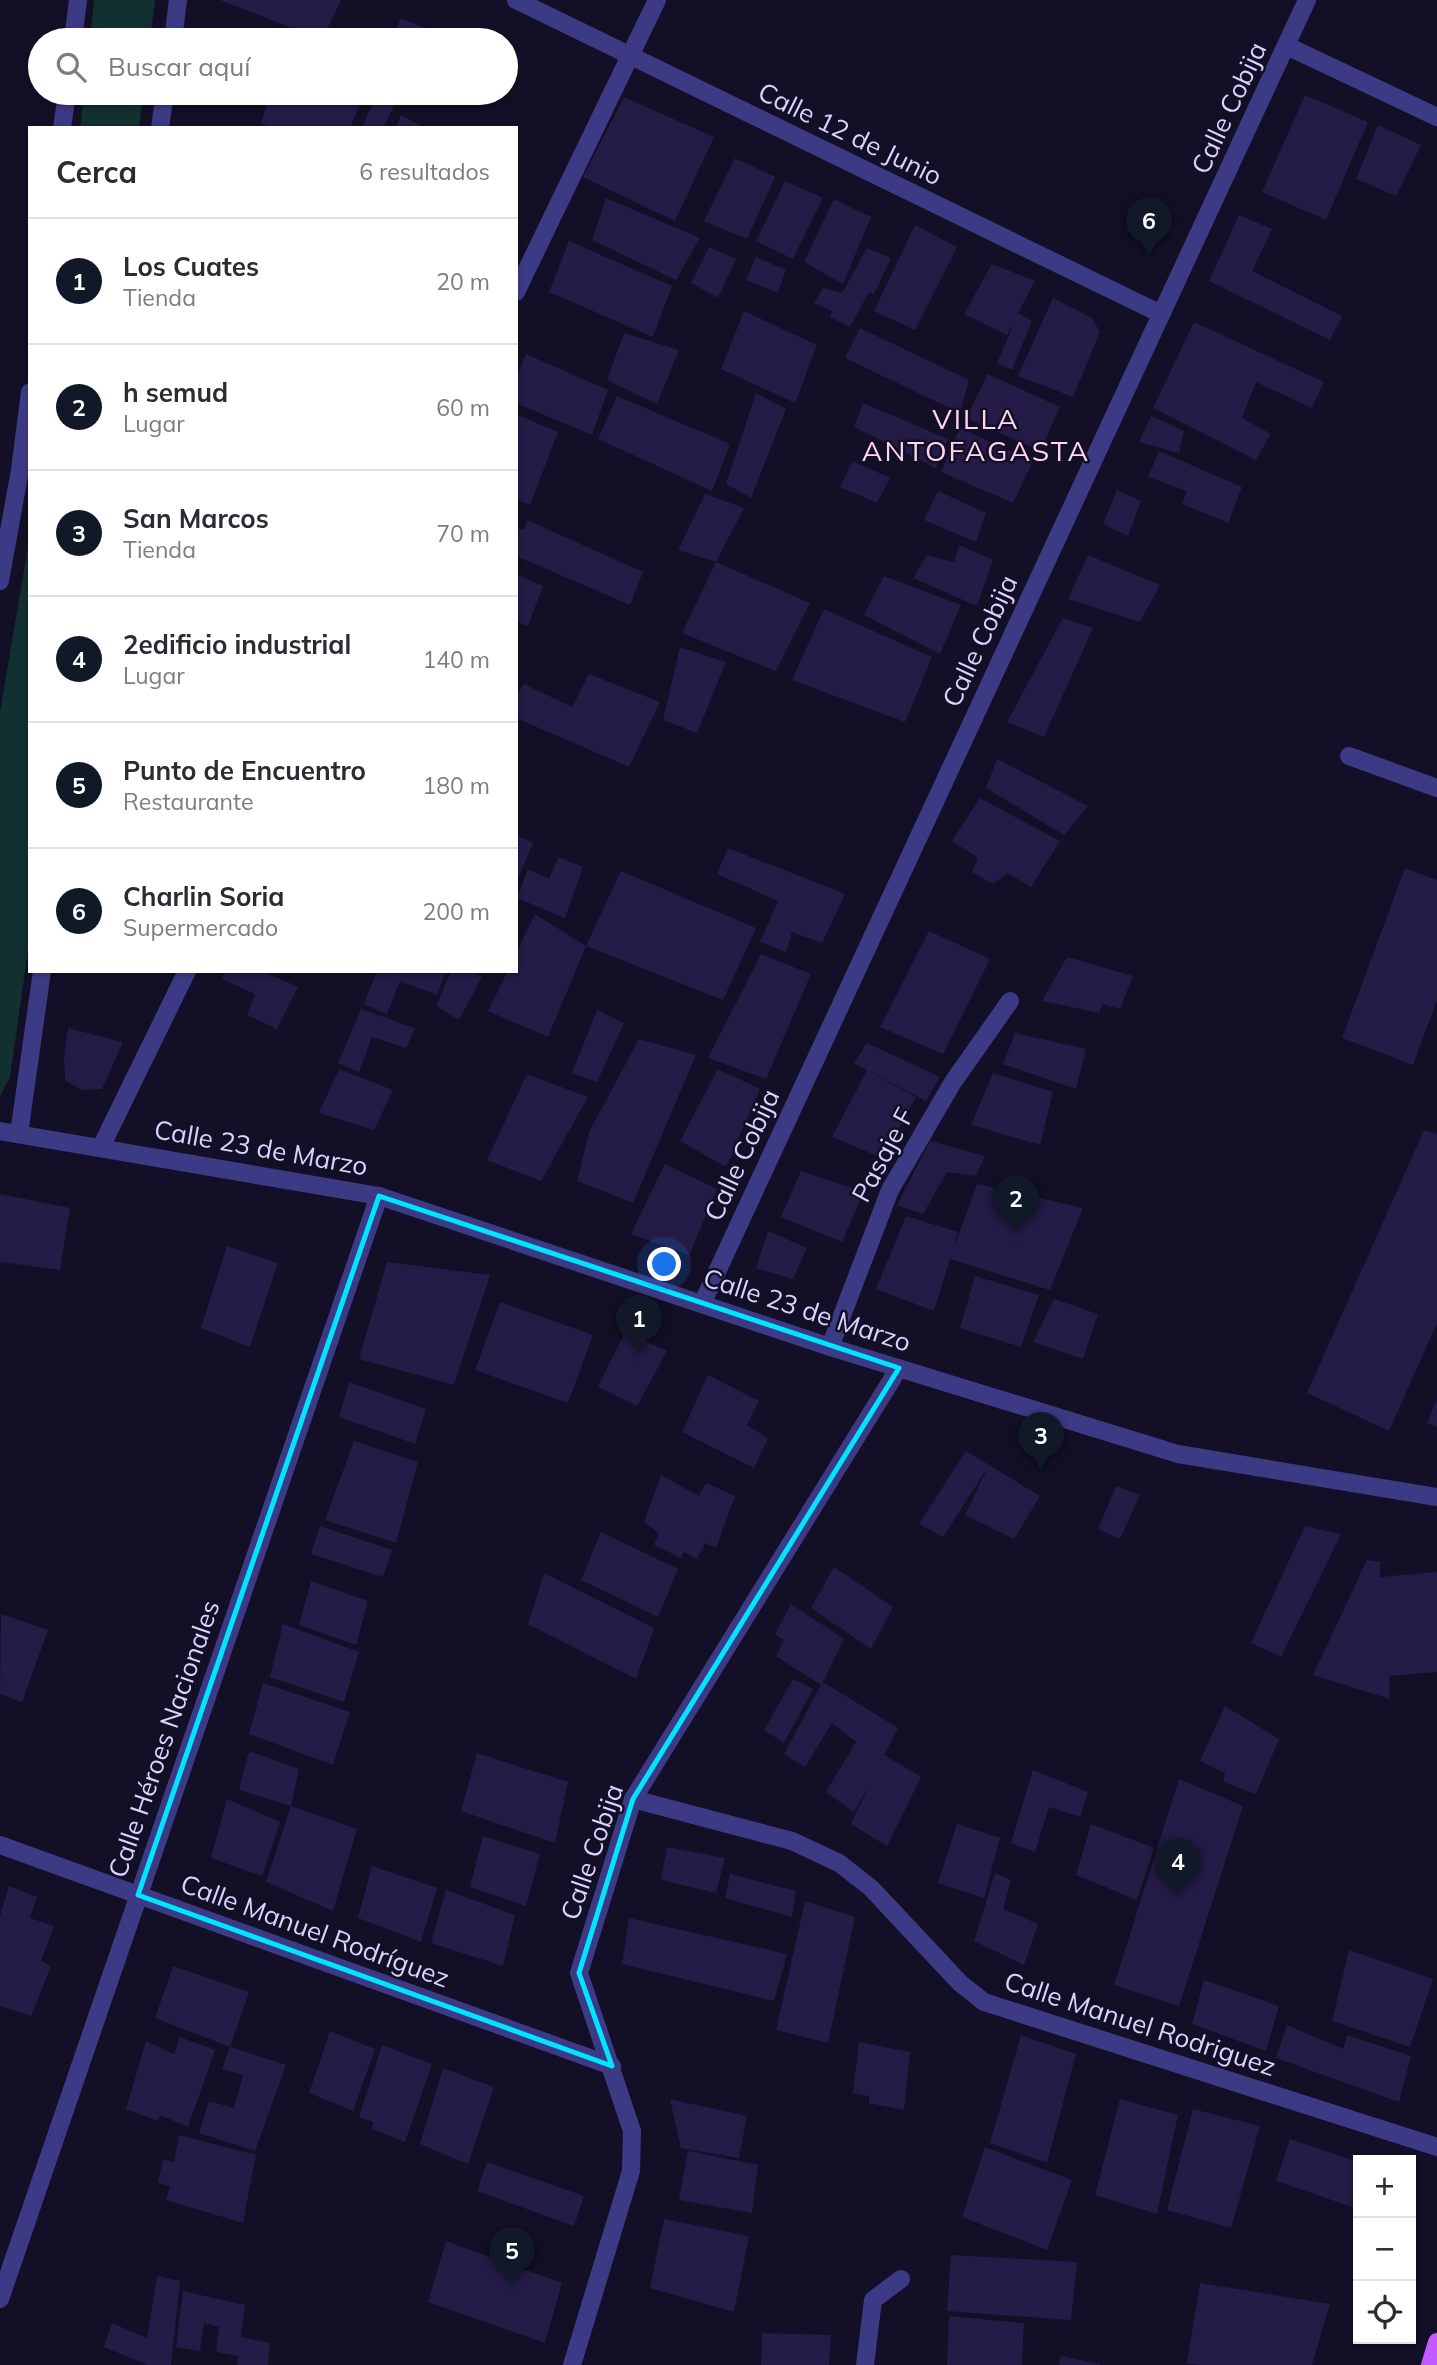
<!DOCTYPE html>
<html lang="es">
<meta charset="utf-8">
<style>
body{margin:0;font-family:Mulish,sans-serif;background:#f2f2f3;color:#2b2b33}
.controls{position:absolute;right:21px;bottom:21px;display:grid;overflow:hidden;border-radius:0px;box-shadow:0 2px 5px #0004}
.controls button{width:63px;height:63px;display:grid;place-items:center;padding:0;border:0;border-bottom:2px solid #e1e1e2;background:#fff;color:#2b2b33;font:35px sans-serif}
.you{position:absolute;left:665px;top:1265px;width:24px;height:24px;margin:-18px;border:5px solid #fff;border-radius:50%;background:#1a73e8;box-shadow:0 0 0 10px #1a73e833}
.badge{display:grid;place-items:center;width:46px;height:46px;border-radius:50%;background:#111827;color:#fff;font-size:23px;font-weight:700}
.pin{position:absolute;translate:-50% -58px;filter:drop-shadow(0 2px 4px #0008)}
.pin::after{content:'';position:absolute;top:37px;width:24px;height:21px;background:inherit;clip-path:polygon(0 0,100% 0,50% 100%)}
.list{margin:0;padding:0;list-style:none}
h2{display:flex;justify-content:space-between;align-items:center;height:91px;margin:0;padding:0 28px;font-size:30px}
h2 small{font-size:23px;font-weight:400;color:#7c7c81}
.list li{display:grid;grid-template-columns:46px 1fr auto;gap:21px;align-items:center;box-sizing:border-box;height:126px;padding:0 28px;border-top:2px solid #e1e1e2}
.list b{display:block;font-size:26px;white-space:nowrap}
.list p{margin:0;font-size:23px;white-space:nowrap;color:#7c7c81}
.list em{font-size:23px;font-style:normal;color:#7c7c81}
.icon{flex:none;width:38px;height:38px;fill:none;stroke:currentColor;stroke-width:2;stroke-linecap:round;stroke-linejoin:round}
.map{position:relative;flex:none;width:1437px;height:2365px;overflow:hidden}
.search{position:absolute;background:#fff;box-shadow:0 2px 5px #0004;left:28px;top:28px;width:490px;height:77px;display:flex;align-items:center;gap:18px;box-sizing:border-box;padding:0 24px;border-radius:38px;color:#7c7c81;font-size:26px}
.panel{position:absolute;background:#fff;box-shadow:0 2px 5px #0004;left:28px;top:126px;width:490px;height:847px;border-radius:0px}
.map>svg:first-child{display:block}
.green{fill:#12302f}
.building{fill:#241b47}
.lines{fill:none;stroke-linecap:round;stroke-linejoin:round}
.minor{stroke:#3d3a85;stroke-width:18}
.major{stroke:#c25bff;stroke-width:18}
.marked{fill:none;stroke:#00e5ff;stroke-width:5;stroke-linejoin:round}
.labels{text-anchor:middle;stroke-width:5;stroke-linejoin:round;paint-order:stroke}
.street-label{font-size:26px;fill:#d9d4ff;stroke:#130f26}
.neighbourhood-label{font-size:28px;letter-spacing:2px;fill:#ffd6f0;stroke:#130f26}
</style>
<div class="map">
<svg width="1437" height="2365" viewBox="0 0 1437 2365">
<rect width="100%" height="100%" fill="#130f26"/>
<g class="green">
<path d="M94,0h61l-5,40h-60z"/>
<path d="M84,93h59l-4,35h-59z"/>
<path d="M30,535v401l-20,141 -10,19v-384z"/>
</g>
<g class="building">
<path d="M220,0h121l-19,40z"/>
<path d="M401,18l51,22h-61z"/>
<path d="M264,93l76,1 24,-1 -14,35h-78l-11,-5 9,-27z"/>
<path d="M377,93h23l-17,35h-21z"/>
<path d="M1305,95l63,27 -42,98 -64,-28z"/>
<path d="M624,97l90,40 -39,84 -92,-44z"/>
<path d="M401,115l23,13h-28z"/>
<path d="M1378,125l43,20 -25,51 -40,-17z"/>
<path d="M735,158l40,19 -28,62 -43,-18z"/>
<path d="M785,181l38,17 -30,61 -37,-18z"/>
<path d="M606,198l94,40 -24,42 -84,-40z"/>
<path d="M834,199l37,18 -28,67 -39,-22z"/>
<path d="M1239,215l33,14 -20,42 90,45 -12,24 -121,-59z"/>
<path d="M915,225l42,22 -42,83 -41,-19z"/>
<path d="M569,241l103,45 -19,51 -104,-45z"/>
<path d="M709,247l27,12 -18,39 -27,-15z"/>
<path d="M867,248l24,10 -17,36 -5,-2 -19,35 -20,-10 2,-6 -18,-8 9,-15 19,5z"/>
<path d="M756,257l30,13 -8,23 -32,-13z"/>
<path d="M992,264l43,17 -17,32 14,8 -20,49 -15,-7 17,-40 -7,12 -43,-21z"/>
<path d="M1053,298l39,20 8,14 -27,65 -55,-21z"/>
<path d="M744,311l73,34 -22,58 -74,-34z"/>
<path d="M1194,322l130,60 -12,26 -56,-26 -14,36 29,16 -15,26 -103,-52z"/>
<path d="M860,328l109,52 -9,33 -115,-55z"/>
<path d="M624,333l55,17 -22,54 -50,-24z"/>
<path d="M526,354l82,36 -16,45 -76,-32v-26z"/>
<path d="M988,374l72,33 -20,44 -74,-33z"/>
<path d="M756,393l30,16 -35,89 -25,-14z"/>
<path d="M617,396l113,48 -18,47 -114,-52z"/>
<path d="M863,403l85,36 -12,29 -82,-41z"/>
<path d="M516,414l42,18 -28,73 -14,-6z"/>
<path d="M1151,416l33,15 -5,22 -40,-11z"/>
<path d="M960,428l73,33 -20,42 -72,-31z"/>
<path d="M1159,451l83,36 -14,36 -46,-19 5,-13 -39,-14z"/>
<path d="M853,461l37,17 -13,25 -37,-16z"/>
<path d="M1117,490l24,11 -13,35 -25,-12z"/>
<path d="M938,491l48,22 -10,29 -52,-22z"/>
<path d="M705,494l39,14 -28,54 -38,-12z"/>
<path d="M527,520l116,52 -13,33 -114,-49v-28l8,2z"/>
<path d="M959,545l34,15 -16,46 -64,-28 14,-23 27,7z"/>
<path d="M1088,555l72,30 -20,37 -72,-23z"/>
<path d="M716,562l94,41 -34,68 -94,-38z"/>
<path d="M516,574l27,12 -15,40 -12,-5z"/>
<path d="M884,576l77,29 -21,49 -76,-39z"/>
<path d="M824,609l108,48 -27,65 -113,-42z"/>
<path d="M1063,618l30,10 -49,109 -37,-15z"/>
<path d="M680,647l46,15 -29,71 -34,-13z"/>
<path d="M589,674l71,28 -31,65 -113,-49v-22l8,-12 48,23z"/>
<path d="M997,759l91,47 -24,29 -78,-47z"/>
<path d="M980,798l80,43 -29,46 -24,-14 -14,11 -21,-12 6,-14 -26,-17z"/>
<path d="M516,835l17,8 -17,40z"/>
<path d="M728,848l117,46 -23,49 -30,-11 -6,20 -26,-10 18,-41 -61,-27z"/>
<path d="M558,857l25,10 -18,51 -48,-20 11,-29 21,10z"/>
<path d="M1405,868l32,12v120l-24,65 -71,-27z"/>
<path d="M621,871l135,57 -33,72 -137,-54z"/>
<path d="M535,914l51,32 -38,91 -60,-26 20,-40h8v-18z"/>
<path d="M929,931l61,28 -47,95 -63,-27z"/>
<path d="M761,954l50,20 -45,105 -58,-21z"/>
<path d="M1067,957l66,19 -13,33 -17,-5 -4,9 -57,-12z"/>
<path d="M225,971h37l36,16 -21,42 -30,-14 8,-21 -33,-15z"/>
<path d="M377,971h69l-9,24 -37,-14 -13,33 -23,-10z"/>
<path d="M451,971h18l13,6 -23,43 -23,-14z"/>
<path d="M361,1009l54,19 -9,20 -34,-11 -13,35 -21,-9z"/>
<path d="M597,1010l27,13 -27,59 -25,-9z"/>
<path d="M68,1028l55,14 -21,47 -21,1 -16,-10 -1,-22z"/>
<path d="M1015,1033l71,16 -10,40 -73,-25z"/>
<path d="M639,1039l57,16 -63,148 -56,-22 12,-49z"/>
<path d="M867,1043l73,34 -14,24 -72,-38z"/>
<path d="M339,1069l54,21 -19,40 -55,-17z"/>
<path d="M718,1069l42,20 -34,78 -46,-26z"/>
<path d="M867,1070l49,27 -34,61 -50,-21z"/>
<path d="M993,1073l60,19 -13,53 -69,-20z"/>
<path d="M527,1074l61,23 -47,84 -54,-21z"/>
<path d="M1424,1130l13,4v189l-48,108 -82,-38z"/>
<path d="M930,1141l55,15 -9,20 -29,-4 -24,42 -26,-9z"/>
<path d="M665,1164l52,25 -28,66 -58,-21z"/>
<path d="M801,1171l63,21 -22,50 -61,-25z"/>
<path d="M977,1184l106,24 -33,82 -100,-31 -16,52 -58,-22 30,-73 52,16 -5,18z"/>
<path d="M0,1194l70,14 -10,62 -60,-8z"/>
<path d="M768,1231l39,17 -14,31 -37,-11z"/>
<path d="M227,1246l51,17 -28,84 -49,-19z"/>
<path d="M387,1262l103,13 -36,110 -95,-26z"/>
<path d="M975,1276l64,19 -18,52 -61,-19z"/>
<path d="M1054,1299l44,15 -15,45 -50,-17z"/>
<path d="M500,1302l93,33 -25,68 -93,-33z"/>
<path d="M625,1332l42,19 -30,55 -39,-19z"/>
<path d="M708,1375l51,26 -12,24 21,14 -14,29 -72,-36z"/>
<path d="M349,1382l77,27 -11,35 -76,-27z"/>
<path d="M1437,1399v28l-10,-4z"/>
<path d="M354,1441l64,21 -22,81 -71,-23z"/>
<path d="M966,1451l74,45 -26,43 -49,-24 23,-48 -45,70 -24,-13z"/>
<path d="M661,1475l38,21 7,-13 29,13 -19,52 -11,-5 -8,16 -13,-7 -3,6 -27,-13 5,-12 -15,-11z"/>
<path d="M1116,1486l24,9 -20,44 -22,-10z"/>
<path d="M320,1526l72,24 -9,27 -72,-23z"/>
<path d="M1305,1526l36,8 -60,123 -30,-14z"/>
<path d="M601,1532l77,37 -20,48 -77,-37z"/>
<path d="M1367,1560l13,2v15l57,-5v100l-48,4 1,23 -77,-24z"/>
<path d="M834,1567l59,40 -22,42 -60,-41z"/>
<path d="M544,1573l110,55 -18,51 -108,-55z"/>
<path d="M311,1581l57,20 -12,44 -57,-20z"/>
<path d="M791,1604l53,35 -21,43 75,46 -14,27 37,22 -34,69 -36,-22 19,-41 -16,29 -28,-20 30,-50 -24,-19 -27,44 -21,-13 37,-69 -45,-29 8,-16 -9,-6z"/>
<path d="M1,1614l47,16 -26,72 -22,-8z"/>
<path d="M283,1624l76,28 -15,50 -74,-25z"/>
<path d="M793,1679l20,10 -29,54 -20,-13z"/>
<path d="M263,1683l87,29 -17,53 -84,-31z"/>
<path d="M1225,1706l54,33 -23,55 -33,-12 2,-9 -25,-12z"/>
<path d="M249,1751l50,18 -8,37 -52,-16z"/>
<path d="M477,1753l91,29 -13,61 -94,-32z"/>
<path d="M1033,1770l55,22 -8,25 -31,-10 -14,45 -24,-9z"/>
<path d="M1179,1779l64,27 -64,200 -65,-21z"/>
<path d="M227,1799l53,23 -18,54 -51,-18z"/>
<path d="M291,1806l66,23 -24,82 -67,-29z"/>
<path d="M957,1824l43,14 -16,60 -46,-15z"/>
<path d="M1091,1824l63,24 -17,52 -61,-25z"/>
<path d="M483,1836l57,18 -14,52 -56,-19z"/>
<path d="M667,1847l58,11 -9,35 -55,-13z"/>
<path d="M372,1866l65,22 -16,54 -63,-24z"/>
<path d="M995,1873l16,7 -8,29 35,15 -14,41 -50,-24z"/>
<path d="M730,1874l66,17 -4,26 -67,-19z"/>
<path d="M9,1886l28,11 -7,21 24,8 -13,35 10,5 -20,50 -31,-10v-90z"/>
<path d="M446,1890l69,25 -12,51 -72,-23z"/>
<path d="M805,1901l50,16 -27,126 -52,-13z"/>
<path d="M629,1918l158,36 -13,47 -152,-37z"/>
<path d="M1349,1950l84,29 -23,68 -78,-26z"/>
<path d="M173,1966l76,26 -19,55 -75,-29z"/>
<path d="M1204,1980l75,26 -13,45 -74,-27z"/>
<path d="M1287,2025l56,24 4,-14 64,21 -12,46 -123,-44z"/>
<path d="M330,2031l45,18 -22,62 -44,-18z"/>
<path d="M1021,2035l55,19 -29,109 -57,-20z"/>
<path d="M180,2037l35,13 -27,77 -28,-12 -2,6 -32,-12 20,-68 28,13z"/>
<path d="M859,2042l51,10 -6,58 -35,-7v-7l-16,-3z"/>
<path d="M382,2045l50,19 -27,78 -33,-13 1,-7 -14,-5z"/>
<path d="M230,2047l56,18 -31,86 -56,-18 10,-32 25,7 9,-33 -21,-6z"/>
<path d="M443,2068l51,19 -26,77 -48,-20z"/>
<path d="M670,2099l77,17 -8,42 -58,-10z"/>
<path d="M1120,2099l58,16 -21,99 -62,-19z"/>
<path d="M1193,2109l67,17 -29,102 -64,-18z"/>
<path d="M179,2135l77,20 -13,68 -77,-23 4,-13 -12,-5 5,-22 11,2z"/>
<path d="M1290,2139l68,23v47l-82,-28z"/>
<path d="M985,2147l87,33 -25,70 -85,-33z"/>
<path d="M688,2151l70,14 -6,48 -73,-13z"/>
<path d="M487,2162l97,34 -10,30 -97,-35z"/>
<path d="M664,2219l85,17 -15,76 -84,-24z"/>
<path d="M446,2241l116,42 -17,60 -117,-41z"/>
<path d="M951,2255l126,7 -6,58 -124,-9z"/>
<path d="M157,2276l23,5 -9,84h-23l-44,-18 8,-24 35,15z"/>
<path d="M1200,2283l130,21 -18,61h-112l-13,-2z"/>
<path d="M183,2291l62,14 -4,32 29,6 -2,22h-31l1,-9 -22,-4 3,-25 -15,-4 -4,28 -24,-4z"/>
<path d="M949,2316l75,7 -2,42h-75z"/>
<path d="M762,2333l69,2 -2,30h-68z"/>
<path d="M1061,2356l39,8v1h-41z"/>
</g>
<g class="lines">
<g class="minor">
<path d="M516,0l645,314"/>
<path d="M73,40l5,-40"/>
<path d="M173,40l5,-40"/>
<path d="M1287,46l150,71"/>
<path d="M62,128l5,-35"/>
<path d="M160,128l5,-35"/>
<path d="M516,292l141,-292"/>
<path d="M0,581l20,-111 10,-78"/>
<path d="M1349,756l88,32"/>
<path d="M0,1131l379,65 451,151 348,107 259,43"/>
<path d="M19,1134l23,-163"/>
<path d="M101,1147l86,-176"/>
<path d="M702,1304l605,-1304"/>
<path d="M830,1347l60,-157 63,-108 57,-81"/>
<path d="M633,1799l159,42 47,22 32,25 89,95 24,19 453,145"/>
<path d="M0,1845l612,221"/>
<path d="M0,2299l379,-1103"/>
<path d="M572,2365l59,-194 1,-40 -53,-158 54,-174 266,-431"/>
<path d="M865,2365l8,-65 28,-21"/>
</g>
<path class="major" d="M1430,2365l7,-23"/>
</g>
<path class="marked" d="M379,1196l520,172 -266,431 -54,174 33,93 -474,-171z"/>
<g class="labels">
<g class="street-label">
<text transform="translate(1229 108) rotate(-65)" y="9">Calle Cobija</text>
<text transform="translate(850 134) rotate(26)" y="9">Calle 12 de Junio</text>
<text transform="translate(980 641) rotate(-65)" y="9">Calle Cobija</text>
<text transform="translate(261 1148) rotate(10)" y="9">Calle 23 de Marzo</text>
<text transform="translate(742 1155) rotate(-65)" y="9">Calle Cobija</text>
<text transform="translate(883 1155) rotate(-62)" y="9">Pasaje F</text>
<text transform="translate(807 1310) rotate(18)" y="9">Calle 23 de Marzo</text>
<text transform="translate(164 1739) rotate(-71)" y="9">Calle Héroes Nacionales</text>
<text transform="translate(592 1852) rotate(-71)" y="9">Calle Cobija</text>
<text transform="translate(315 1931) rotate(20)" y="9">Calle Manuel Rodríguez</text>
<text transform="translate(1140 2024) rotate(18)" y="9">Calle Manuel Rodriguez</text>
</g>
<g class="neighbourhood-label">
<text x="976" y="429">VILLA<tspan x="976" dy="32">ANTOFAGASTA</tspan></text>
</g>
</g>
</svg>
<div class="controls">
<button>+</button>
<button>−</button>
<button><svg class="icon" aria-label="locate" viewBox="0 0 24 24"><circle cx="12" cy="12" r="6"/><path d="M12 2v4M12 18v4M2 12h4M18 12h4"/></svg></button>
</div>
<div class="you"></div>
<div class="pin badge" style="left:639px;top:1353px">1</div>
<div class="pin badge" style="left:1016px;top:1233px">2</div>
<div class="pin badge" style="left:1041px;top:1470px">3</div>
<div class="pin badge" style="left:1178px;top:1896px">4</div>
<div class="pin badge" style="left:512px;top:2285px">5</div>
<div class="pin badge" style="left:1149px;top:255px">6</div>
<div class="search"><svg class="icon" aria-label="search" viewBox="0 0 24 24"><circle cx="10" cy="10" r="6"/><path d="M15 15l6 6"/></svg>Buscar aquí</div>
<section class="panel">
<h2>Cerca<small>6 resultados</small></h2>
<ul class="list">
<li><span class="badge">1</span><div><b>Los Cuates</b><p>Tienda</p></div><em>20 m</em></li>
<li><span class="badge">2</span><div><b>h semud</b><p>Lugar</p></div><em>60 m</em></li>
<li><span class="badge">3</span><div><b>San Marcos</b><p>Tienda</p></div><em>70 m</em></li>
<li><span class="badge">4</span><div><b>2edificio industrial</b><p>Lugar</p></div><em>140 m</em></li>
<li><span class="badge">5</span><div><b>Punto de Encuentro</b><p>Restaurante</p></div><em>180 m</em></li>
<li><span class="badge">6</span><div><b>Charlin Soria</b><p>Supermercado</p></div><em>200 m</em></li>
</ul>
</section>
</div>
